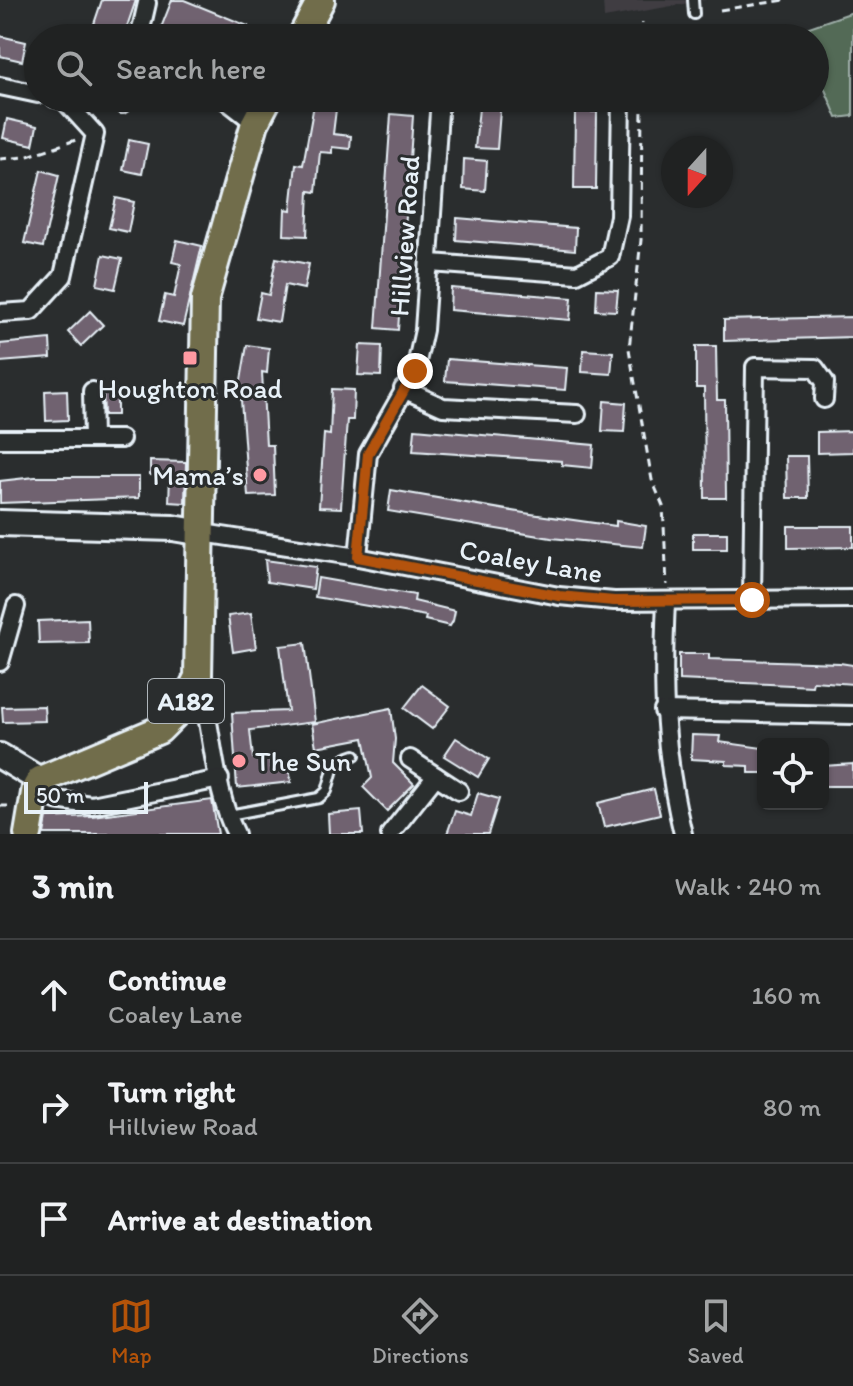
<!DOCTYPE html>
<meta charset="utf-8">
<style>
body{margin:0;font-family:Itim,sans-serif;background:#282a2a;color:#f1f3f6}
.controls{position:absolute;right:24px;bottom:24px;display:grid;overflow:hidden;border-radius:12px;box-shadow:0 2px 6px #0004}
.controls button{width:72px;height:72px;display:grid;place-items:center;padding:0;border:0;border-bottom:2px solid #3d3f40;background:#202222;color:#f1f3f6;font:40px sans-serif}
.compass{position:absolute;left:661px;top:136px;width:72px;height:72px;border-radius:50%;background:#202222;box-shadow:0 2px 6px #0004;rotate:201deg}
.scale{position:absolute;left:24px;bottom:20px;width:124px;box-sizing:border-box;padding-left:8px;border:4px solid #e8f1f8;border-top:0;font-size:22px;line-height:28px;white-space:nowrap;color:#e8f1f8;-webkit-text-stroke:6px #2a2d2e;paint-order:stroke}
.stop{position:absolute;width:24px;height:24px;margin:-18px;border:6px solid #b45309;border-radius:50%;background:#fff}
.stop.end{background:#b45309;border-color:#fff;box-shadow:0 2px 8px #0008}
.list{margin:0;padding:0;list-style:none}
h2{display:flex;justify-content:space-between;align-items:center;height:104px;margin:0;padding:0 32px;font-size:34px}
h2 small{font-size:26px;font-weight:400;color:#a2a4a5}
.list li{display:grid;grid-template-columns:52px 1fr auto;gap:24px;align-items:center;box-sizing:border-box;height:112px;padding:0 32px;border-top:2px solid #3d3f40}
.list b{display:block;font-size:30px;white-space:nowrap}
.list p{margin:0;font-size:26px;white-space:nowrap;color:#a2a4a5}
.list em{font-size:26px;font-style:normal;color:#a2a4a5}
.icon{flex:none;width:44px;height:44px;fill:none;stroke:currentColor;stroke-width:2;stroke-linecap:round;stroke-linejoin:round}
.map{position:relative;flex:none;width:853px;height:834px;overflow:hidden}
.search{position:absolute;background:#202222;box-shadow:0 2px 6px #0004;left:24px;right:24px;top:24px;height:88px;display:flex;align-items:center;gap:20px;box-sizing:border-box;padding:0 28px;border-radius:44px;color:#a2a4a5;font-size:30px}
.sheet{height:440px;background:#202222}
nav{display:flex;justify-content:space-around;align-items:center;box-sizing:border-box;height:112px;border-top:2px solid #3d3f40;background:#202222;font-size:22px;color:#a2a4a5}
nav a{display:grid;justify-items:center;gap:4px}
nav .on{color:#b45309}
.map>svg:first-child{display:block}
.built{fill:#3f3d42}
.green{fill:#536a57;stroke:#9eaea8;stroke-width:2}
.building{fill:#70626f;stroke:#e8f1f8;stroke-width:2}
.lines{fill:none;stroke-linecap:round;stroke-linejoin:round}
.lane-casing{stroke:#e8f1f8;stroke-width:14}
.street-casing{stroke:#e8f1f8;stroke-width:22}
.secondary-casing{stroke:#e8f1f8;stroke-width:30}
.primary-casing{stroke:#e8f1f8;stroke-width:32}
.path{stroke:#e8f1f8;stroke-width:3;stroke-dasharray:8 6;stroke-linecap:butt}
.lane{stroke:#2a2d2e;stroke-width:8}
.street{stroke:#2a2d2e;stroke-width:16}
.secondary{stroke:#2a2d2e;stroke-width:24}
.primary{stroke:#716d4b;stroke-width:26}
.route{stroke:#b45309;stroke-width:10}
.poi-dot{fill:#ff9aa2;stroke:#2a2d2e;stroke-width:3}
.labels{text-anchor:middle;stroke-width:6;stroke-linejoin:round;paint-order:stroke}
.shield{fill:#2a2d2e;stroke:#afb6bb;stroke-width:2}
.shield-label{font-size:26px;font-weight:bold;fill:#e8f1f8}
.street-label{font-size:28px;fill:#e8f1f8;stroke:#2a2d2e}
.poi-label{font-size:28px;fill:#e8f1f8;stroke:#2a2d2e}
</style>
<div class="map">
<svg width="853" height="834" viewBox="0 0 853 834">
<rect width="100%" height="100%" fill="#2a2d2e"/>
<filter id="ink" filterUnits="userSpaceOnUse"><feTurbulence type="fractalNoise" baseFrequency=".0125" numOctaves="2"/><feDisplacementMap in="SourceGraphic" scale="16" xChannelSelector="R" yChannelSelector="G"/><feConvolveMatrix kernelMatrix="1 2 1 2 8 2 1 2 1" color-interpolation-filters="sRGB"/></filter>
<g filter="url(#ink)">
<path class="built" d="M603,0h103l-102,18z"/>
<path class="green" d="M853,12v104l-16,2 -22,-52v-28h-12l-3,-8z"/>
<g class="building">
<path d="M102,0h34l-13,38h-21l2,-7 -11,-4z"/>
<path d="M172,0h12l64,26 -5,12h-86z"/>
<path d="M0,36l26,6 -4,19 -22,-5z"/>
<path d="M108,98h41l-25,16h-5z"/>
<path d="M480,98h21l-4,51 -22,-1z"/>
<path d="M315,99l22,2 -4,33 18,2 -1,13 -18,-2v6l-12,-1 -4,40 -7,-1 -2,45 -23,-1 1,-26 6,1 5,-46 7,1z"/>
<path d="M575,112h22l-1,77h-22z"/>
<path d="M391,114l22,2 -15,214 -22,-2z"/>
<path d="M7,119l30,7 -4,19 -30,-7z"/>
<path d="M129,140l19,4 -6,30 -19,-4z"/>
<path d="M464,159l23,2 -2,30 -22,-2z"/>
<path d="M41,170l18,5 -16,72 -19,-4z"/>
<path d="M116,198l18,4 -6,30 -19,-4z"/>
<path d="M457,218l119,10 -1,22 -119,-10z"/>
<path d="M177,240l25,6 -19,80 -24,-5 6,-26 9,2 7,-33 -9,-2z"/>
<path d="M103,255l19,4 -7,30 -18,-4z"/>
<path d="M276,258l33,6 -5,25 -19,-4 -6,37 -23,-4 5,-25 8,2z"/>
<path d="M451,288l121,10 -2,22 -120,-10z"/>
<path d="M597,289l21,1 -2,21 -20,-1z"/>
<path d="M90,311l13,14 -22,21 -13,-14z"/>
<path d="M853,317v20l-129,4v-21z"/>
<path d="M50,339l1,19 -51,4v-18z"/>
<path d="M247,345l22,3 -2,25 -5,-1 4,73h7l2,50 -27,1 -8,-110z"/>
<path d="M360,345l22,1 -1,30 -23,-1z"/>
<path d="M696,346h20l1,54h8l1,98h-21l-1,-110h-8z"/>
<path d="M583,350l30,2 -2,22 -29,-2z"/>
<path d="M447,359l120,9 -2,22 -120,-9z"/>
<path d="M332,389l22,1 -1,30h-6l-6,88 -22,-1 5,-73 6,1z"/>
<path d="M67,390l1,30 -22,1 -1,-30z"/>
<path d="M117,390v25h-13l-1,-24z"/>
<path d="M604,401l22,2 -2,29 -22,-1z"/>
<path d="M415,429l179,16 -2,23 -30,-3v-4l-149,-10z"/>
<path d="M853,431v21l-36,1v-21z"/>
<path d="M786,456h21l1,42h-21z"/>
<path d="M150,461l36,1 -1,41 -16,-1 1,-26 -20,-1z"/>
<path d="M35,477h104v21l-139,5v-22z"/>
<path d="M391,490l133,23 92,13v-5l30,5 -3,21 -92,-9 -163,-27z"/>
<path d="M788,526h65v21l-65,1z"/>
<rect x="693" y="533" width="34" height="16"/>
<path d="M265,560l51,7 -3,22 -46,-7z"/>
<path d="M318,578l97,17 -1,6 41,10 -2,10 -3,5 -25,-6 1,-4 -111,-19z"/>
<path d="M251,613l5,35 -23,4 -5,-36z"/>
<path d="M88,619l1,24 -50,1 -1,-23z"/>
<path d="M305,643l10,79 -65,8 3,28 16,-2 2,12 18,-2 2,16 -54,6 -5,-75 56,-2 -8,-65z"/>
<path d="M679,654h30v5l131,4 13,2v19l-40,-3 -1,5 -133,-6z"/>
<path d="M422,685l28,21 -18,23 -28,-21z"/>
<path d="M44,706l1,15 -42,1 -1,-15z"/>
<path d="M391,708l4,31 -2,24 21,21 -27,27 -24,-24 9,-9 -8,-40 -48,9 -4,-23z"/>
<path d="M692,735l28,1 -1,6 44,6v25h-14v-7l-23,-1v-4l-35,-2z"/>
<path d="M456,738l33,21 -11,18 -34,-21z"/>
<path d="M853,764v22h-30v-20z"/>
<path d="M654,789l6,25 -56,13 -6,-24z"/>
<path d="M478,793l21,6 -11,35h-41l8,-23 16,5z"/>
<path d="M212,800l6,34h-174l3,-16 45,-2z"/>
<path d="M361,811l2,23h-34l-1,-20z"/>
</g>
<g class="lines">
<g class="lane-casing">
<g id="lane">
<path d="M693,0l1,14"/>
<path d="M229,815l90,-17 8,-7 8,-29 20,-7"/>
</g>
</g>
<g class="street-casing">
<g id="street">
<path d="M139,38l8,-35"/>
<path d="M0,86l38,8"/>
<path d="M223,98l32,25"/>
<path d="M431,263l146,11 33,-17 9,-41 2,-118"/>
<path d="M0,313l31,-2 32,-35 32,-142 -31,-34 -9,-2"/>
<path d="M403,389l40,18 134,7"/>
<path d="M92,391l1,48"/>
<path d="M0,439h121"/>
<path d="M203,533l155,24 201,39 55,5 239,-2"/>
<path d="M358,557l10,-103 47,-83 9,-41 16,-232"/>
<path d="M752,600l3,-233 60,1 10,14 -1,17"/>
<path d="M666,601c-4,85 -3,150 17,233"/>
<path d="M0,662l16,-56"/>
<path d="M198,677c15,49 15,113 38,157"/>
<path d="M663,711l190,4"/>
<path d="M410,759l49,32"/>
<path d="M36,787l20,13 35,5 129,-26"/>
<path d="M390,834l46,-58"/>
</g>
</g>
<g class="secondary-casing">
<g id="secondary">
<path d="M0,523l173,5 30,5"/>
<path d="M0,756l40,24"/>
</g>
</g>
<g class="primary-casing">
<g id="primary">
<path d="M301,38l20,-38"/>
<path d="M28,834l8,-47 4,-7 119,-50 25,-25 14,-28 7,-378 50,-176 13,-25"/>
</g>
</g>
<g class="path">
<path d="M720,10l65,-10"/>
<path d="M642,38v-15"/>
<path d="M642,98l-1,142 -12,109 23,131 11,26 4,79"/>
<path d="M0,159l25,-2 51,-17"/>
<path d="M0,806h13"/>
</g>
<use href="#lane" class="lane"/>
<use href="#street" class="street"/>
<use href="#secondary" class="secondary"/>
<use href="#primary" class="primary"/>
</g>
</g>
<g class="lines" filter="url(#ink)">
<path class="route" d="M415,371l-47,83 -10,103 201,39 55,5 138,-1"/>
</g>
<g class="poi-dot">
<rect x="182" y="350" width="16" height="16" rx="4"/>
<circle cx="260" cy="475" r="8"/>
<circle cx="239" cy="761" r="8"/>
</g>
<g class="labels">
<rect class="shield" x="148" y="679" width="76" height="44" rx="6"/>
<g class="shield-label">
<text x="186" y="710">A182</text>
</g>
<g class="street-label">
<text transform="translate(404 236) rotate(-86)" y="10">Hillview Road</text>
<text transform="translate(531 561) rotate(10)" y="10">Coaley Lane</text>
</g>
<g class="poi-label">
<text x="190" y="398">Houghton Road</text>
<text x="244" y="485" text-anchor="end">Mama’s</text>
<text x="255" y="771" text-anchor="start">The Sun</text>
</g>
</g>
</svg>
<div class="controls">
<button><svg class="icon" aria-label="locate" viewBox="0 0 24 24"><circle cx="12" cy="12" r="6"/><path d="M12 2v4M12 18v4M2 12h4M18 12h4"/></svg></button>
</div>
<svg class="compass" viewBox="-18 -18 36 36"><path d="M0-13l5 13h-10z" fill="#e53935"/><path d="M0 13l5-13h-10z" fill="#a2a4a5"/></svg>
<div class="scale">50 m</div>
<div class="stop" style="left:752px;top:600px"></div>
<div class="stop end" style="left:415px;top:371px"></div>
<div class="search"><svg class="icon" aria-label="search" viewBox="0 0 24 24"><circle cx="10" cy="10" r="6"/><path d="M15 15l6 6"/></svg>Search here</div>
</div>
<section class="sheet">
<h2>3 min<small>Walk · 240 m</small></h2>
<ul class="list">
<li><svg class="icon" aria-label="ahead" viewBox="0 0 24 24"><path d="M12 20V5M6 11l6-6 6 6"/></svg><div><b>Continue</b><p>Coaley Lane</p></div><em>160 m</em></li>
<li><svg class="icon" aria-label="right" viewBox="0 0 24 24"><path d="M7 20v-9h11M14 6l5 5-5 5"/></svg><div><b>Turn right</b><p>Hillview Road</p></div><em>80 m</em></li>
<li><svg class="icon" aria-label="arrive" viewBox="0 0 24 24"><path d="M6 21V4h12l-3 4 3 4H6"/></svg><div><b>Arrive at destination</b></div></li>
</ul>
</section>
<nav>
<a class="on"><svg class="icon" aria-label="map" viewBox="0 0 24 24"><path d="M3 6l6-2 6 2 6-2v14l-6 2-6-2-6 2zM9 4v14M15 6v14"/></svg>Map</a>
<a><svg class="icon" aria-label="directions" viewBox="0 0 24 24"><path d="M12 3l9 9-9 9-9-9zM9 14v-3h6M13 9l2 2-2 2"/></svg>Directions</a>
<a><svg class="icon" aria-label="saved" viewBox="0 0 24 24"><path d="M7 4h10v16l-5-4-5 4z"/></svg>Saved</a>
</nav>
